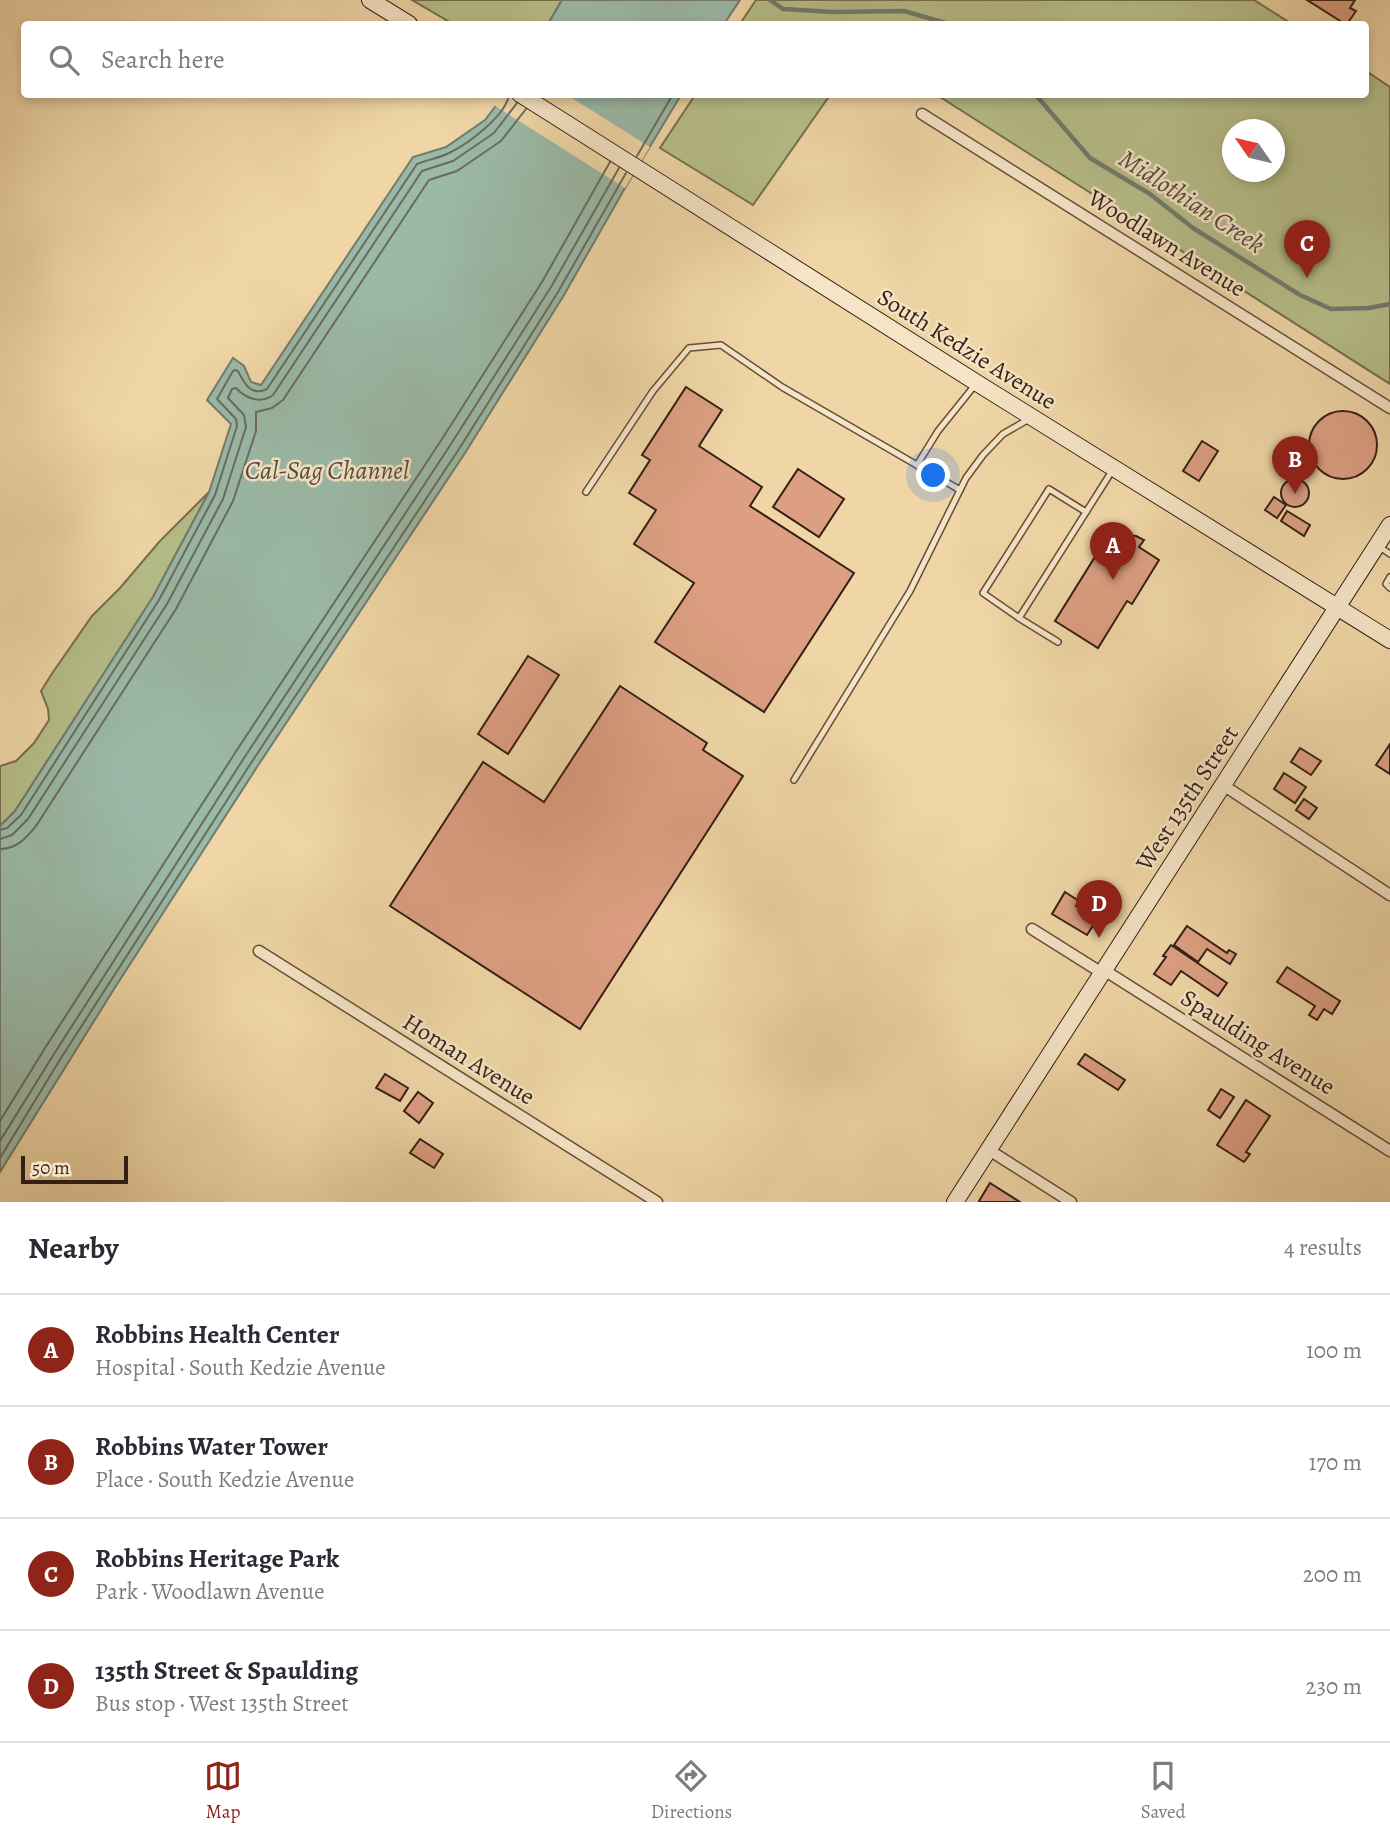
<!DOCTYPE html>
<meta charset="utf-8">
<style>
body{margin:0;font-family:Alegreya,serif;background:#f7f7f7;color:#2b2b33}
.compass{position:absolute;left:1222px;top:119px;width:63px;height:63px;border-radius:50%;background:#fff;box-shadow:0 4px 10px #0003;rotate:304deg}
.scale{position:absolute;left:21px;bottom:18px;width:107px;box-sizing:border-box;padding-left:7px;border:4px solid #351f15;border-top:0;font-size:19px;line-height:24px;white-space:nowrap;color:#351f15;-webkit-text-stroke:5px #f5e4c5;paint-order:stroke}
.you{position:absolute;left:934px;top:476px;width:24px;height:24px;margin:-18px;border:5px solid #fff;border-radius:50%;background:#1a73e8;box-shadow:0 0 0 10px #1a73e833}
.badge{display:grid;place-items:center;width:46px;height:46px;border-radius:50%;background:#8f2418;color:#fff;font-size:23px;font-weight:700}
.pin{position:absolute;translate:-50% -58px;filter:drop-shadow(0 2px 4px #0008)}
.pin::after{content:'';position:absolute;top:37px;width:24px;height:21px;background:inherit;clip-path:polygon(0 0,100% 0,50% 100%)}
.list{margin:0;padding:0;list-style:none}
h2{display:flex;justify-content:space-between;align-items:center;height:91px;margin:0;padding:0 28px;font-size:30px}
h2 small{font-size:23px;font-weight:400;color:#7c7c81}
.list li{display:grid;grid-template-columns:46px 1fr auto;gap:21px;align-items:center;box-sizing:border-box;height:112px;padding:0 28px;border-top:2px solid #e1e1e2}
.list b{display:block;font-size:26px;white-space:nowrap}
.list p{margin:0;font-size:23px;white-space:nowrap;color:#7c7c81}
.list em{font-size:23px;font-style:normal;color:#7c7c81}
.icon{flex:none;width:38px;height:38px;fill:none;stroke:currentColor;stroke-width:2;stroke-linecap:round;stroke-linejoin:round}
.map{position:relative;flex:none;width:1390px;height:1202px;overflow:hidden}
.search{position:absolute;background:#fff;box-shadow:0 4px 10px #0003;left:21px;right:21px;top:21px;height:77px;display:flex;align-items:center;gap:18px;box-sizing:border-box;padding:0 24px;border-radius:7px;color:#7c7c81;font-size:26px}
.sheet{height:539px;background:#fff}
nav{display:flex;justify-content:space-around;align-items:center;box-sizing:border-box;height:98px;border-top:2px solid #e1e1e2;background:#fff;font-size:19px;color:#7c7c81}
nav a{display:grid;justify-items:center;gap:4px}
nav .on{color:#8f2418}
.map>svg:first-child{display:block}
.green{fill:#b6be89;stroke:#766e4f;stroke-width:2;fill-rule:evenodd}
.water{fill:#9ab9a7;stroke:#727b6d;stroke-width:2}
.pier{fill:#f0d6a6}
.lines{fill:none;stroke-linecap:round;stroke-linejoin:round}
.shore{stroke:#686c5e;stroke-width:2}
.stream{stroke:#727b6d;stroke-width:4.5}
.building{fill:#dd9f83;stroke:#351f15;stroke-width:2}
.lane-casing{stroke:#644d39;stroke-width:8}
.street-casing{stroke:#644d39;stroke-width:13}
.secondary-casing{stroke:#351f15;stroke-width:18}
.lane{stroke:#f5e4c5;stroke-width:5}
.street{stroke:#f5e4c5;stroke-width:10}
.secondary{stroke:#f5e4c5;stroke-width:16}
.labels{text-anchor:middle;stroke-width:5;stroke-linejoin:round;paint-order:stroke}
.street-label{font-size:24px;fill:#351f15;stroke:#f5e4c5}
.water-label{font-size:26px;font-style:italic;fill:#534d41;stroke:#f5e4c5}
</style>
<div class="map">
<svg width="1390" height="1202" viewBox="0 0 1390 1202">
<rect width="100%" height="100%" fill="#f0d6a6"/>
<filter id="stains"><feTurbulence type="fractalNoise" baseFrequency=".00286" numOctaves="4"/><feColorMatrix values="0 0 0 0 .2 0 0 0 0 .09 0 0 0 0 .02 0 0 0 .5 -.17"/></filter>
<radialGradient id="worn" r=".72"><stop offset=".6" stop-color="#630" stop-opacity="0"/><stop offset="1" stop-color="#630" stop-opacity=".3"/></radialGradient>
<g class="green">
<path d="M412,0h150l-14,24h-95z"/>
<path d="M756,0h498l38,24h-552z"/>
<path d="M1366,71l24,16v297l-453,-289 429,-1zM1232,130h42v42h-42z"/>
<path d="M695,95v-1l135,1 -77,110 -93,-57z"/>
<path d="M209,492l-56,105 -138,214 -15,15v-60l16,-5 18,-18 15,-23 -1,-11 -7,-18 12,-19 39,-56 28,-28 40,-47z"/>
</g>
<g class="water">
<path d="M562,0h178l-16,24h-176z"/>
<path d="M504,95h177l-56,93 -61,107 -99,158 -208,314 -143,222 -114,183v-346l15,-15 138,-214 56,-105 22,-68 -24,-24 26,-42 11,8 7,16 10,3 152,-228 33,-10 39,-27z"/>
</g>
<path class="pier" d="M500,94l67,1 83,52 -25,41 -133,-84z"/>
<g class="lines">
<g class="shore">
<path d="M637,156l36,-62"/>
<path d="M0,830l7,-2 14,-13 138,-215 56,-105 22,-69 -1,-7 -19,-20 16,-28 2,-1 3,1c6,12 13,26 29,18l150,-225c10,-4 22,-6 32,-11 19,-9 58,-38 60,-59"/>
<path d="M0,839l12,-4 16,-16 139,-215 56,-105 23,-72 -2,-12 -16,-17 4,-9 4,-1c10,11 25,16 37,7l149,-224 31,-10 41,-28 23,-30"/>
<path d="M0,849c17,0 26,-11 36,-23l140,-217 57,-108 23,-70v-19l16,-4 11,-8 146,-220 28,-9 44,-30 25,-32"/>
<path d="M0,1121l45,-73 190,-295 207,-314 100,-157 68,-120"/>
<path d="M0,1141l54,-87 190,-296 207,-314 100,-157 68,-119"/>
<path d="M0,1158l61,-100 190,-295 208,-314 99,-157 68,-119"/>
</g>
<g class="stream">
<path d="M770,0l13,9 50,3 71,-1 45,13"/>
<path d="M1035,94l55,64 60,36 43,34 107,67 31,14 38,-1 21,-4"/>
</g>
</g>
<g class="building">
<path d="M1307,0h48l-5,8 6,3 -9,13h-2z"/>
<path d="M686,387l36,23 -23,36 63,41 -12,19 104,67 -90,139 -109,-70 39,-59 -60,-39 22,-34 -27,-17 21,-33 -8,-5z"/>
<circle cx="1343" cy="445" r="34"/>
<path d="M1202,441l16,10 -19,30 -16,-10z"/>
<path d="M798,469l46,30 -25,38 -46,-30z"/>
<circle cx="1295" cy="493" r="14"/>
<path d="M1274,497l12,8 -9,13 -12,-8z"/>
<path d="M1287,511l23,14 -6,11 -23,-15z"/>
<path d="M1113,528l11,7 12,1 8,4 -5,7 20,13 -27,44 -5,-3 -29,47 -43,-27z"/>
<path d="M528,656l31,19 -51,79 -30,-20z"/>
<path d="M620,686l87,57 -4,7 40,26 -163,253 -190,-123 93,-144 61,40z"/>
<path d="M1390,744v30l-14,-9z"/>
<path d="M1300,748l21,13 -10,14 -20,-13z"/>
<path d="M1284,773l22,14 -11,16 -21,-14z"/>
<path d="M1304,799l13,9 -8,11 -13,-9z"/>
<path d="M1065,892l14,9 -3,5 21,13 -10,16 -35,-21z"/>
<path d="M1187,926l40,27 2,-3 7,4 -6,10 -23,-15 -9,13 -24,-17z"/>
<path d="M1171,945l56,38 -9,13 -37,-25 -10,14 -17,-11 12,-17 -3,-1z"/>
<path d="M1287,967l53,34 -8,13 -8,-5 -7,11 -8,-5 6,-9 -38,-24z"/>
<path d="M1085,1054l40,26 -7,10 -40,-26z"/>
<path d="M385,1074l23,14 -8,13 -24,-13z"/>
<path d="M1221,1089l13,8 -14,21 -12,-8z"/>
<path d="M418,1092l15,11 -14,20 -15,-12z"/>
<path d="M1246,1100l24,16 -24,36 4,2 -6,8 -27,-17z"/>
<path d="M420,1139l23,15 -9,14 -24,-15z"/>
<path d="M990,1183l30,19h-39l-2,-1z"/>
</g>
<g class="lines">
<g class="lane-casing">
<g id="lane">
<path d="M917,465l21,-34 37,-46"/>
<path d="M586,492l67,-101 36,-43 32,-3 61,42 178,103"/>
<path d="M1378,546l12,8"/>
<path d="M1390,577l-4,7 4,4"/>
<path d="M1019,618l93,-147"/>
<path d="M1058,642l-39,-24 -36,-25 66,-104 37,23"/>
<path d="M794,780l116,-189 56,-113 17,-23 20,-21 26,-15"/>
</g>
</g>
<g class="street-casing">
<g id="street">
<path d="M922,114l468,294"/>
<path d="M1223,785l167,110"/>
<path d="M1032,929l70,44"/>
<path d="M259,951l398,251"/>
<path d="M1104,970l286,181"/>
<path d="M989,1150l82,52"/>
</g>
</g>
<g class="secondary-casing">
<g id="secondary">
<path d="M370,0l39,24"/>
<path d="M520,94l457,289 413,257"/>
<path d="M955,1202l435,-677"/>
</g>
</g>
<use href="#lane" class="lane"/>
<use href="#street" class="street"/>
<use href="#secondary" class="secondary"/>
</g>
<g class="labels">
<g class="street-label">
<text transform="translate(1167 243) rotate(32)" y="8">Woodlawn Avenue</text>
<text transform="translate(967 349) rotate(32)" y="8">South Kedzie Avenue</text>
<text transform="translate(1187 798) rotate(-57)" y="8">West 135th Street</text>
<text transform="translate(1258 1042) rotate(32)" y="8">Spaulding Avenue</text>
<text transform="translate(469 1059) rotate(32)" y="8">Homan Avenue</text>
</g>
<g class="water-label">
<text transform="translate(1192 201) rotate(33)" y="9">Midlothian Creek</text>
<text x="327" y="479">Cal-Sag Channel</text>
</g>
</g>
<rect width="100%" height="100%" filter="url(#stains)"/>
<rect width="100%" height="100%" fill="url(#worn)"/>
</svg>
<svg class="compass" viewBox="-18 -18 36 36"><path d="M0-13l5 13h-10z" fill="#e53935"/><path d="M0 13l5-13h-10z" fill="#7c7c81"/></svg>
<div class="scale">50 m</div>
<div class="you"></div>
<div class="pin badge" style="left:1113px;top:580px">A</div>
<div class="pin badge" style="left:1295px;top:494px">B</div>
<div class="pin badge" style="left:1307px;top:278px">C</div>
<div class="pin badge" style="left:1099px;top:938px">D</div>
<div class="search"><svg class="icon" aria-label="search" viewBox="0 0 24 24"><circle cx="10" cy="10" r="6"/><path d="M15 15l6 6"/></svg>Search here</div>
</div>
<section class="sheet">
<h2>Nearby<small>4 results</small></h2>
<ul class="list">
<li><span class="badge">A</span><div><b>Robbins Health Center</b><p>Hospital · South Kedzie Avenue</p></div><em>100 m</em></li>
<li><span class="badge">B</span><div><b>Robbins Water Tower</b><p>Place · South Kedzie Avenue</p></div><em>170 m</em></li>
<li><span class="badge">C</span><div><b>Robbins Heritage Park</b><p>Park · Woodlawn Avenue</p></div><em>200 m</em></li>
<li><span class="badge">D</span><div><b>135th Street &amp; Spaulding</b><p>Bus stop · West 135th Street</p></div><em>230 m</em></li>
</ul>
</section>
<nav>
<a class="on"><svg class="icon" aria-label="map" viewBox="0 0 24 24"><path d="M3 6l6-2 6 2 6-2v14l-6 2-6-2-6 2zM9 4v14M15 6v14"/></svg>Map</a>
<a><svg class="icon" aria-label="directions" viewBox="0 0 24 24"><path d="M12 3l9 9-9 9-9-9zM9 14v-3h6M13 9l2 2-2 2"/></svg>Directions</a>
<a><svg class="icon" aria-label="saved" viewBox="0 0 24 24"><path d="M7 4h10v16l-5-4-5 4z"/></svg>Saved</a>
</nav>
